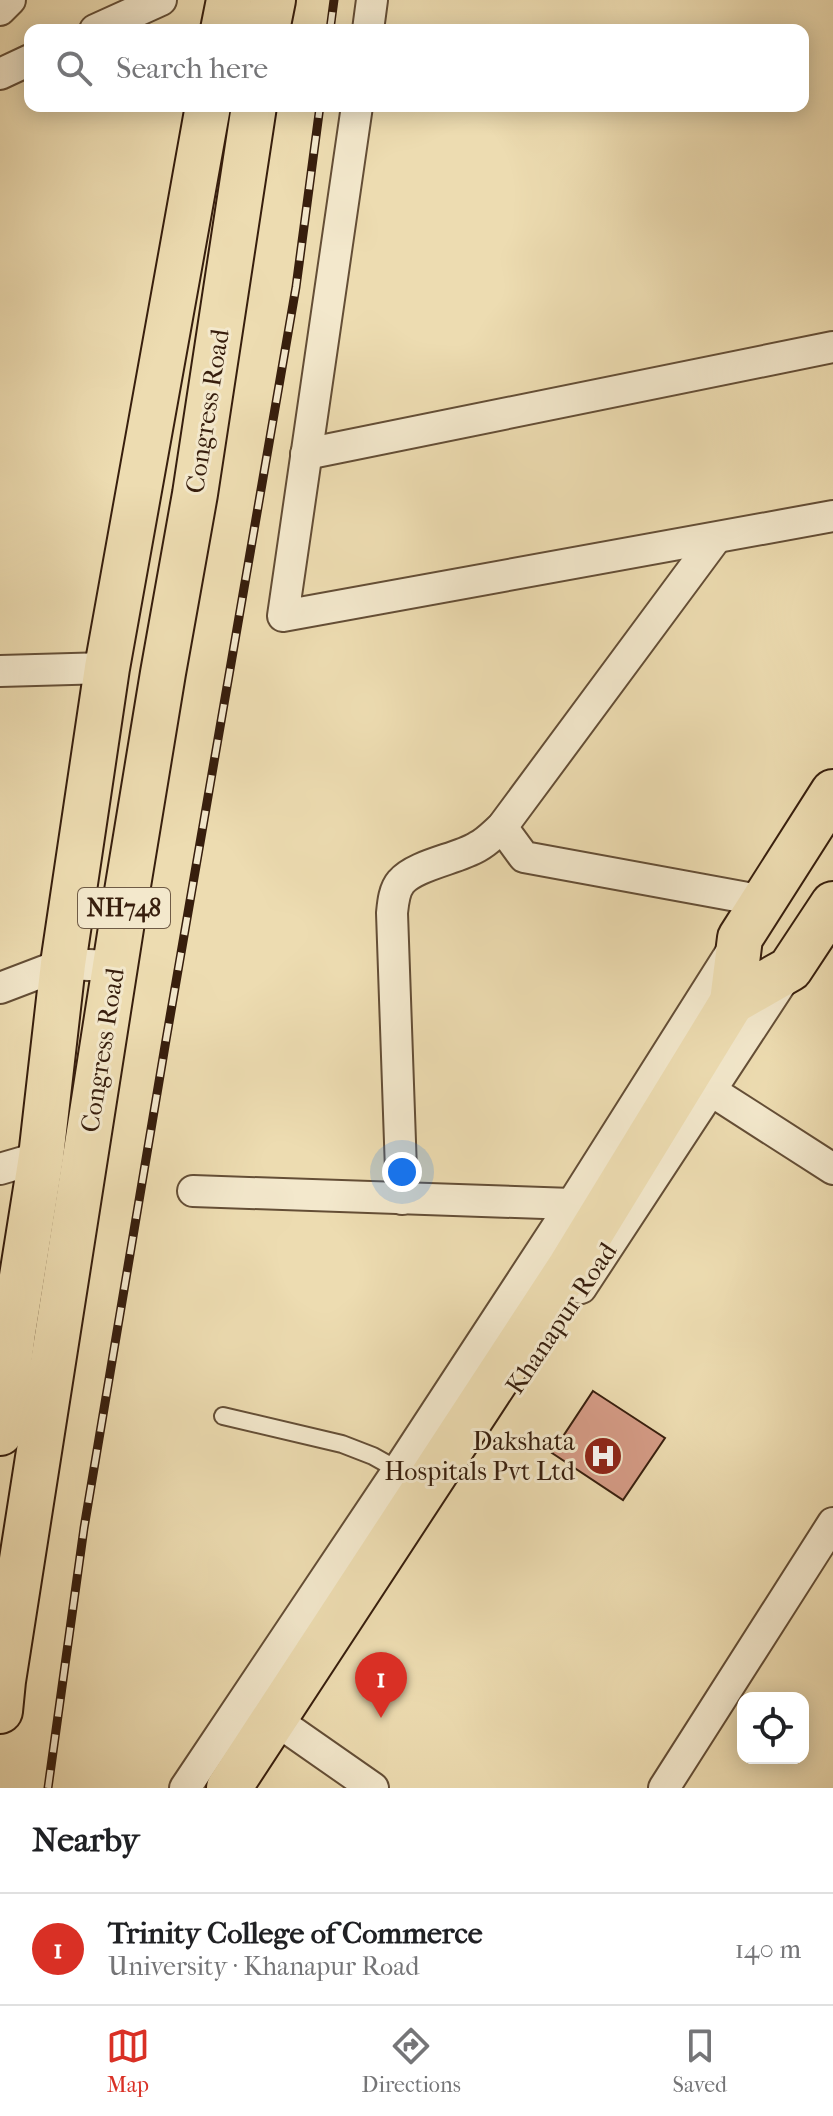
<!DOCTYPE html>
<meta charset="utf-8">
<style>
body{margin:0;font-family:"IM FELL French Canon",serif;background:#f2f2f2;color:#202124}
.controls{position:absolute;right:24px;bottom:24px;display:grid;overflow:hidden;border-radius:16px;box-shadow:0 4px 20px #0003}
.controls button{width:72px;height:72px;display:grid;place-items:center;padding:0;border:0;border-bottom:2px solid #e0e0e0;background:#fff;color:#202124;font:40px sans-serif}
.you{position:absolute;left:402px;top:1172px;width:28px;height:28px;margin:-20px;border:6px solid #fff;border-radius:50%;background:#1a73e8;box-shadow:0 0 0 12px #1a73e833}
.badge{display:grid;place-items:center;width:52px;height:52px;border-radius:50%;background:#d93025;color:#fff;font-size:26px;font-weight:700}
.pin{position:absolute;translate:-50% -66px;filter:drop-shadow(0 2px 4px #0008)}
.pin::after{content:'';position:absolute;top:42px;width:28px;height:24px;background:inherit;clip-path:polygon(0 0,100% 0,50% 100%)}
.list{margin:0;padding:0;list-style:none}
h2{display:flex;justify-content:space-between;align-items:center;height:104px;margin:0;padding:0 32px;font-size:34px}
h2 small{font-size:26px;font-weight:400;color:#757577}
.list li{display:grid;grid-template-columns:52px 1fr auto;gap:24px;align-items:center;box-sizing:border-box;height:112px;padding:0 32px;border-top:2px solid #e0e0e0}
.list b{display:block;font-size:30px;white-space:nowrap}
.list p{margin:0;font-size:26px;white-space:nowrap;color:#757577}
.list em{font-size:26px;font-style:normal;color:#757577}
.icon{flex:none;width:44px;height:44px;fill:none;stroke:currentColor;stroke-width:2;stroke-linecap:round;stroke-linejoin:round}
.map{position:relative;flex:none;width:833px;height:1788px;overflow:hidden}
.search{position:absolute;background:#fff;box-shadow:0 4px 20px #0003;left:24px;right:24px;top:24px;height:88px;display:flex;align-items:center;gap:20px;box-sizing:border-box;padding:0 28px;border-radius:16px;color:#757577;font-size:30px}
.sheet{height:216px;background:#fff}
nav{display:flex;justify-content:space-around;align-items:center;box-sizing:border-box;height:112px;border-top:2px solid #e0e0e0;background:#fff;font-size:22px;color:#757577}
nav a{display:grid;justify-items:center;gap:4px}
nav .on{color:#d93025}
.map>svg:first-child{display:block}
.building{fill:#d69c87;stroke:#371e0d;stroke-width:2}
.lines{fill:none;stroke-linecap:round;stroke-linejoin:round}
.service-casing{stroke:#644e36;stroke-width:20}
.minor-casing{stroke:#644e36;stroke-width:34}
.primary-casing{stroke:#371e0d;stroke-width:48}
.trunk-casing{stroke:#371e0d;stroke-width:48}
.service{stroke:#f3e8cc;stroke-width:16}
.minor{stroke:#f3e8cc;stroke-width:30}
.primary{stroke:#eddcb1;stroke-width:44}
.trunk{stroke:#eddcb1;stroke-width:44}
.rail-casing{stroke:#371e0d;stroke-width:9}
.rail{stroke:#f3e8cc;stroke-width:6;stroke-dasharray:18;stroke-linecap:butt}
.labels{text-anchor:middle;stroke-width:6;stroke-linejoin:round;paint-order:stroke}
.shield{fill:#f3e8cc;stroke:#6f5b46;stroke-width:2}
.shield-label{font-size:24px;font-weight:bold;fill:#371e0d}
.street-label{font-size:26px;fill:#371e0d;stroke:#f3e8cc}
.poi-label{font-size:26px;fill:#371e0d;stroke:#f3e8cc;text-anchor:end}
</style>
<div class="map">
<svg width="833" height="1788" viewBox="0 0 833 1788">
<rect width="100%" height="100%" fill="#eddcb1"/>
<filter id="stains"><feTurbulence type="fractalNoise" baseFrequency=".0025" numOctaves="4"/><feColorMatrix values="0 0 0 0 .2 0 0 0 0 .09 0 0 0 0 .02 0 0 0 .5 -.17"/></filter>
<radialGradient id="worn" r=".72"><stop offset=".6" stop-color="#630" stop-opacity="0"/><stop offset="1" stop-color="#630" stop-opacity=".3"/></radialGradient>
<path class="building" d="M593,1391l72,47 -42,62 -71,-47z"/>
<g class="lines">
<g class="service-casing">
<path id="service" d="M223,1416l119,28 31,12 25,14"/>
</g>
<g class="minor-casing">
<g id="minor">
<path d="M0,10l10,-10"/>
<path d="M95,30l66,-30"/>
<path d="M368,30l4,-30"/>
<path d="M0,74l30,-14"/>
<path d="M357,106l-74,510 550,-100"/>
<path d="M306,454l527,-107"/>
<path d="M0,671l107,-3"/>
<path d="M502,827l22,30 240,44"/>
<path d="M0,988l63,-24 52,2"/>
<path d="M710,1090l123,79"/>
<path d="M0,1169l41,-12"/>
<path d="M193,1191l379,13"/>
<path d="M402,1199l-10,-286c1,-10 2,-23 9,-31 14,-17 56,-23 76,-35 10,-5 17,-13 25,-20l214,-289"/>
<path d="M581,1288l204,-311"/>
<path d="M287,1728l86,60"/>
<path d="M185,1788l213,-318 174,-266 163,-258"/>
<path d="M664,1788l169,-265"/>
</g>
</g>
<g class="primary-casing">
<g id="primary">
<path d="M833,792l-93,146 -8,64 58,-33 43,-65"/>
<path d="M229,1788l341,-521 162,-265"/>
</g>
</g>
<g class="trunk-casing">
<g id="trunk">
<path d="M223,30l6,-30"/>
<path d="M267,30l6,-30"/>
<path d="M0,1433l13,-100 28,-176 22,-193 44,-296 101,-562"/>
<path d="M0,1711l3,-30 118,-753 42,-255 32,-179 59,-388"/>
</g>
</g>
<use href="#service" class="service"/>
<use href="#minor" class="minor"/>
<use href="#primary" class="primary"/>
<use href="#trunk" class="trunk"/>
<g class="rail-casing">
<g id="rail">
<path d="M330,30l4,-30"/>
<path d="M48,1788l36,-260 82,-488 130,-753 24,-181"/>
</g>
</g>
<use href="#rail" class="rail"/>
</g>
<defs>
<g id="hospital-disc" transform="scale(2)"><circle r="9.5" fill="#8f2418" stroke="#f3e8cc"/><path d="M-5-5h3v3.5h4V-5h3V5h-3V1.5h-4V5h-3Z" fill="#fff"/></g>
</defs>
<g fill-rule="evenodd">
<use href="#hospital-disc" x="603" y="1456"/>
</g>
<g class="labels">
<rect class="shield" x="78" y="888" width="92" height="40" rx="6"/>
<g class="shield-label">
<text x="124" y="916">NH748</text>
</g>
<g class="street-label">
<text transform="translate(207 411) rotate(-81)" y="9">Congress Road</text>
<text transform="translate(102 1050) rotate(-81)" y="9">Congress Road</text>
<text transform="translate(561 1318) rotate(-56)" y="9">Khanapur Road</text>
</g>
<g class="poi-label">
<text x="575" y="1450">Dakshata<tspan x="575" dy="30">Hospitals Pvt Ltd</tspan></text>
</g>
</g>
<rect width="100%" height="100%" filter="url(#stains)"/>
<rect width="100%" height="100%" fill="url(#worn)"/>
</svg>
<div class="controls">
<button><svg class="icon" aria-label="locate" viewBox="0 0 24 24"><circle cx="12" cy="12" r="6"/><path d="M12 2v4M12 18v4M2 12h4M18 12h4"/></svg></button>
</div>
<div class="you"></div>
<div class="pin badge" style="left:381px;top:1718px">1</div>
<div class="search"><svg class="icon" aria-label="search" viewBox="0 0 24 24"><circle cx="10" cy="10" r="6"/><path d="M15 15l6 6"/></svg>Search here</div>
</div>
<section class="sheet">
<h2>Nearby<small></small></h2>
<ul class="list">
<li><span class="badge">1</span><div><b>Trinity College of Commerce</b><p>University · Khanapur Road</p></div><em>140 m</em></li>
</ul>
</section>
<nav>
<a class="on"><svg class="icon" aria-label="map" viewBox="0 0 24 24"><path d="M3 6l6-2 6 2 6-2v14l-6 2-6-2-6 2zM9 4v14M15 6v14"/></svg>Map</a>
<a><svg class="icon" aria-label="directions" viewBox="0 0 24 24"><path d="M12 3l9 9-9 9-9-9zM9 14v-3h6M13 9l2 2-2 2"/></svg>Directions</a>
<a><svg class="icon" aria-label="saved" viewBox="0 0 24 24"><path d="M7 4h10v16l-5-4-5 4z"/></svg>Saved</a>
</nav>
